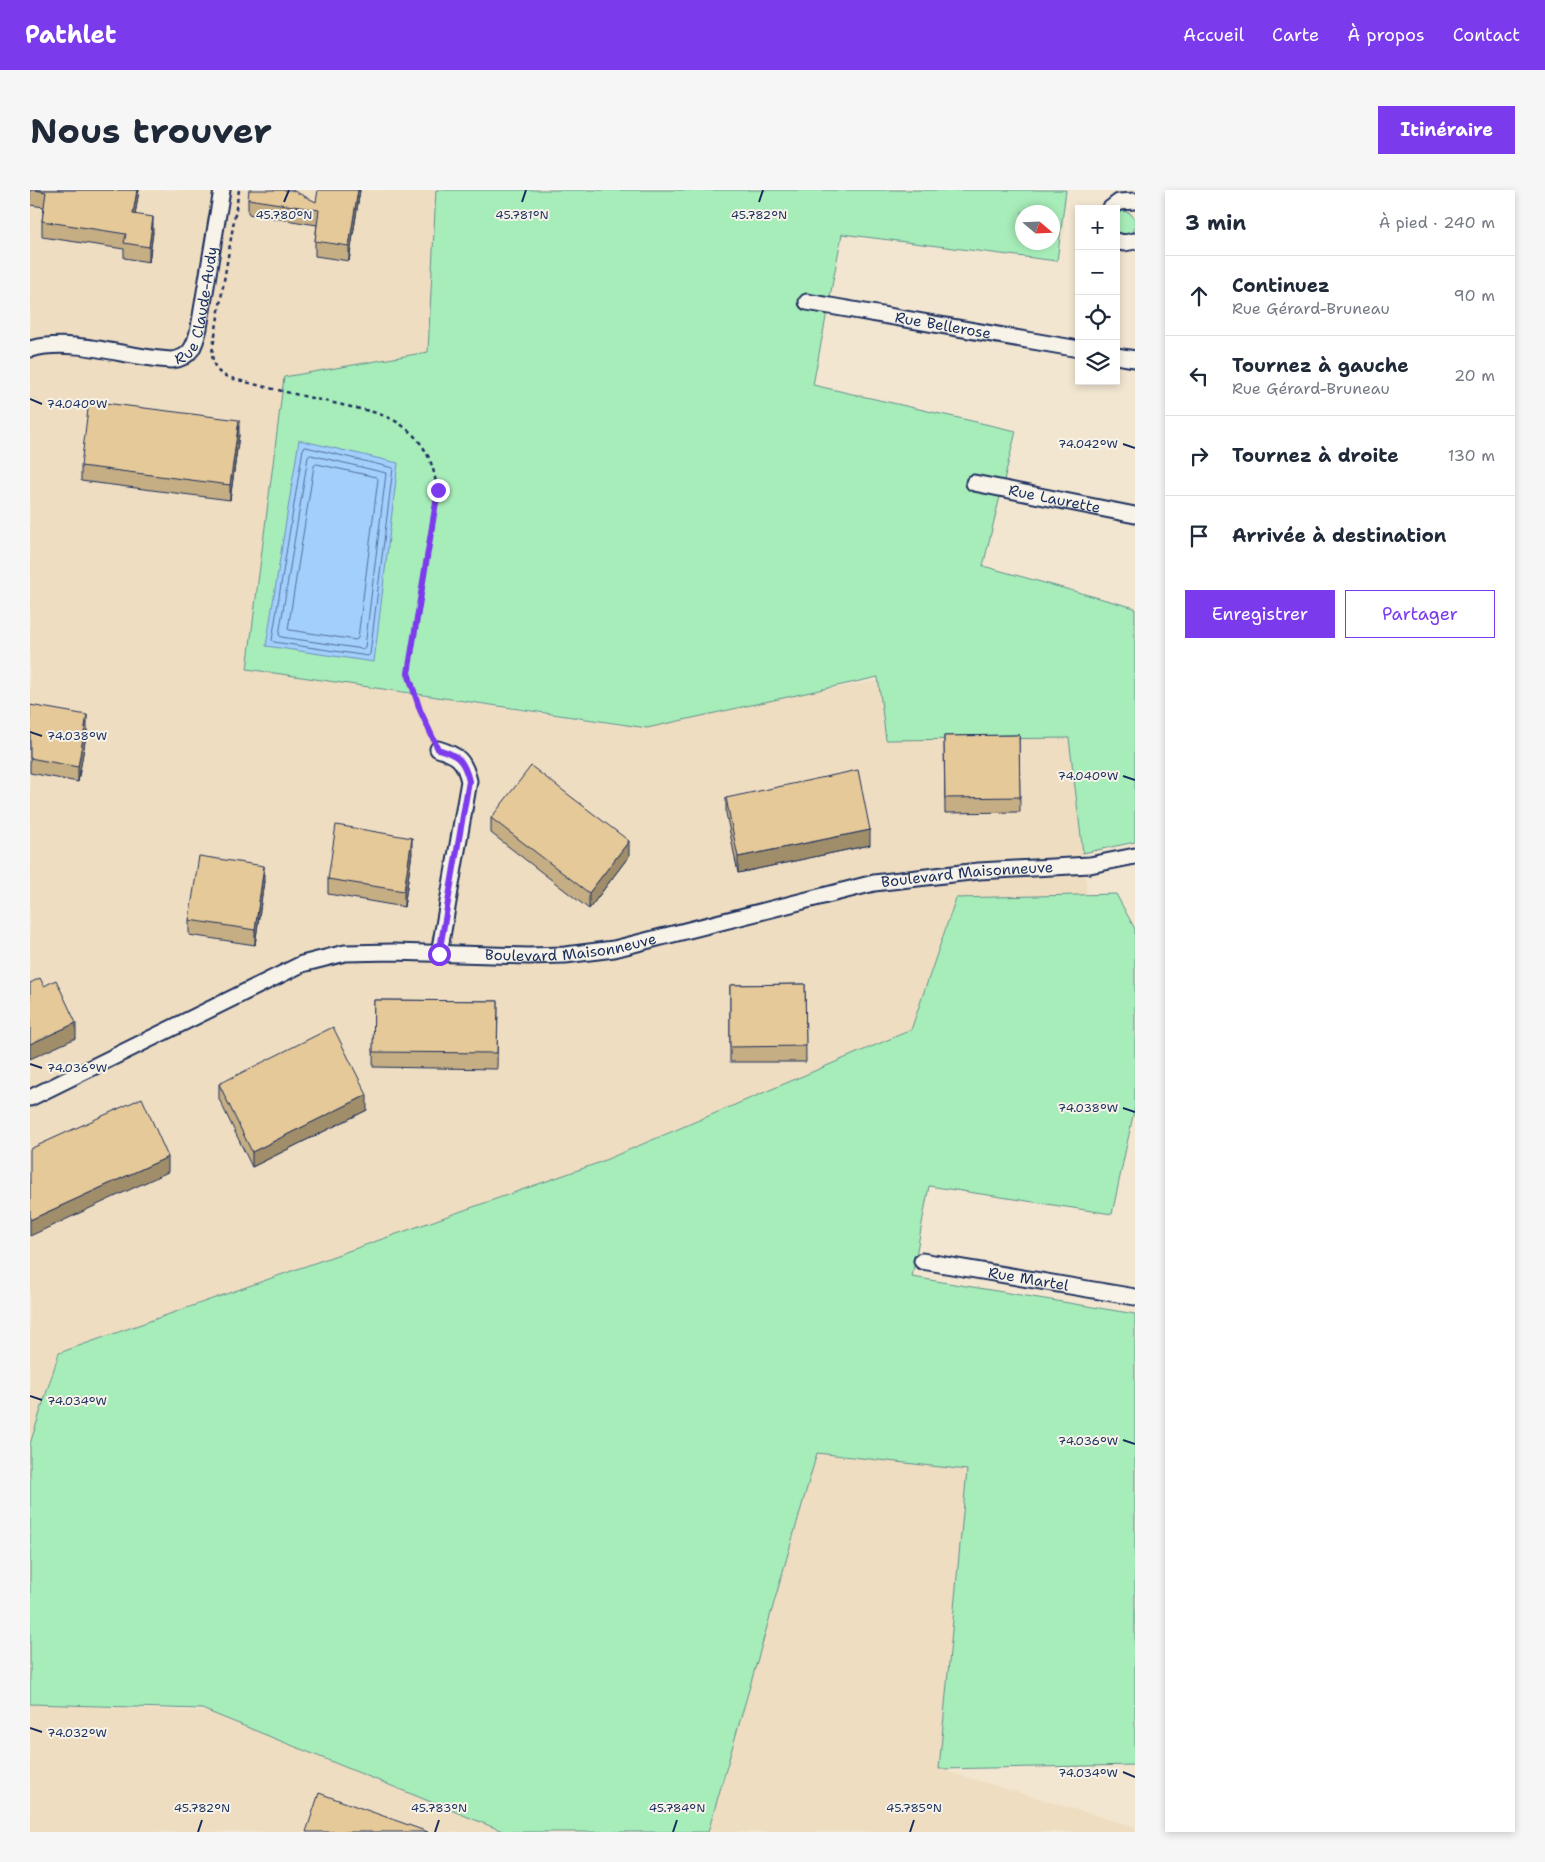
<!DOCTYPE html>
<html lang="fr">
<meta charset="utf-8">
<style>
body{margin:0;font-family:"Shantell Sans",sans-serif;background:#f6f6f7;color:#1f2937}
.controls{position:absolute;right:15px;top:15px;display:grid;overflow:hidden;border-radius:0px;box-shadow:0 2px 8px #0003}
.controls button{width:45px;height:45px;display:grid;place-items:center;padding:0;border:0;border-bottom:1px solid #e0e1e3;background:#fff;color:#1f2937;font:25px sans-serif}
.compass{position:absolute;left:985px;top:15px;width:45px;height:45px;border-radius:50%;background:#fff;box-shadow:0 2px 8px #0003;rotate:109deg}
.stop{position:absolute;width:15px;height:15px;margin:-11px;border:4px solid #7c3aed;border-radius:50%;background:#fff}
.stop.end{background:#7c3aed;border-color:#fff;box-shadow:0 1px 5px #0008}
.list{margin:0;padding:0;list-style:none}
h2{display:flex;justify-content:space-between;align-items:center;height:65px;margin:0;padding:0 20px;font-size:21px}
h2 small{font-size:16px;font-weight:400;color:#747a83}
.list li{display:grid;grid-template-columns:32px 1fr auto;gap:15px;align-items:center;box-sizing:border-box;height:80px;padding:0 20px;border-top:1px solid #e0e1e3}
.list b{display:block;font-size:19px;white-space:nowrap}
.list p{margin:0;font-size:16px;white-space:nowrap;color:#747a83}
.list em{font-size:16px;font-style:normal;color:#747a83}
.actions{display:flex;gap:10px;padding:15px 20px}
.actions a{flex:1;padding:11px 0;border:1px solid #7c3aed;border-radius:0px;text-align:center;font-size:18px;color:#7c3aed}
.actions .main{background:#7c3aed;color:#fff}
.icon{flex:none;width:28px;height:28px;fill:none;stroke:currentColor;stroke-width:2;stroke-linecap:round;stroke-linejoin:round}
.map{position:relative;flex:none;width:1105px;height:1642px;overflow:hidden;border-radius:0px}
header{display:flex;align-items:center;gap:30px;box-sizing:border-box;height:70px;padding:0 25px;background:#7c3aed;color:#fff}
header strong{font-size:24px}
nav{display:flex;gap:28px;margin-inline-start:auto;font-size:18px}
.intro{display:flex;align-items:center;justify-content:space-between;box-sizing:border-box;height:120px;padding:0 30px}
h1{margin:0;font-size:35px}
.button{padding:12px 22px;border-radius:0px;background:#7c3aed;color:#fff;font-size:18px;font-weight:700}
main{display:flex;gap:30px;padding:0 30px}
aside{flex:1;background:#fff;border-radius:0px;box-shadow:0 2px 8px #0003}
.map>svg:first-child{display:block}
.built{fill:#eeddc0}
.green{fill:#a7edb9;stroke:#618e8c;fill-rule:evenodd}
.water{fill:#a2cffc;stroke:#6c8fbd}
.lines{fill:none;stroke-linecap:round;stroke-linejoin:round}
.shore{stroke:#516f9d;stroke-width:1}
.minor-casing{stroke:#1b2f5e;stroke-width:19}
.path{stroke:#1b2f5e;stroke-width:2.5;stroke-dasharray:4 4;stroke-linecap:butt}
.minor{stroke:#f7f3e8;stroke-width:15}
.wall{fill:#c5ad84;stroke:#1b2f5e}
.shaded-wall{fill:#a08d6b;stroke:#1b2f5e}
.building{fill:#e5c999;stroke:#1b2f5e}
.route{stroke:#7c3aed;stroke-width:6}
.ticks{fill:none;stroke:#1b2f5e;stroke-width:2}
.labels{text-anchor:middle;stroke-width:4;stroke-linejoin:round;paint-order:stroke}
.street-label{font-size:15px;fill:#1b2f5e;stroke:#f7f3e8}
.ticks-label{font-size:12px;text-anchor:middle;fill:#1b2f5e;stroke:#f7f3e8;stroke-width:4;stroke-linejoin:round;paint-order:stroke}
</style>
<header>
<strong>Pathlet</strong>
<nav><a>Accueil</a><a>Carte</a><a>À propos</a><a>Contact</a></nav>
</header>
<div class="intro"><h1>Nous trouver</h1><a class="button">Itinéraire</a></div>
<main>
<div class="map">
<svg width="1105" height="1642" viewBox="0 0 1105 1642">
<rect width="100%" height="100%" fill="#f2e6d0"/>
<filter id="ink" filterUnits="userSpaceOnUse"><feTurbulence type="fractalNoise" baseFrequency=".02" numOctaves="2"/><feDisplacementMap in="SourceGraphic" scale="10" xChannelSelector="R" yChannelSelector="G"/><feConvolveMatrix kernelMatrix="1 2 1 2 8 2 1 2 1" color-interpolation-filters="sRGB"/></filter>
<g filter="url(#ink)">
<g class="built">
<path d="M0,0h406l-8,162 -144,25 -36,292 373,57 260,-46 5,60 183,-2 18,157 -131,3 -45,132 -313,133 -536,189 -32,99z"/>
<path d="M787,1263l151,17 -29,299 196,58v5h-427z"/>
<path d="M0,1514l182,8 294,120h-476z"/>
</g>
<g class="green">
<path d="M406,0h630l-9,71 -215,-27 -29,151 203,46 -33,135 152,42v234l-52,11 -14,-115 -183,2 -8,-63 -231,51 -400,-59 37,-292 144,-25zM992,22h30v30h-30z"/>
<path d="M1092,21l8,2 5,6 -1,12 -7,4 -11,-3v-18z"/>
<path d="M1086,704l19,35v177l-23,108 -183,-28 -17,91 223,37v451l-196,4 28,-299 -150,-17 -109,379h-203l-303,-123 -172,-5v-260l29,-91 539,-190 313,-133 45,-132z"/>
</g>
<path class="water" d="M269,250l99,23 -24,199 -108,-16z"/>
<g class="lines">
<g class="shore">
<path d="M276,257l87,21 -23,186 -2,2 -94,-14 -2,-2 31,-191z"/>
<path d="M281,265l75,18 -21,174 -2,2 -82,-12 -2,-2 29,-178z"/>
<path d="M287,274l59,13 2,2 -20,159 -2,2 -66,-10 -2,-1 26,-163z"/>
</g>
<g class="minor-casing">
<g id="minor">
<path d="M1080,19l9,-7 16,-1"/>
<path d="M1086,51l8,2 11,-2"/>
<path id="s1" d="M777,112l272,47"/>
<path id="s2" d="M0,159c45,-12 96,9 142,11 19,-2 23,-15 27,-32l23,-138"/>
<path d="M1086,166l19,3"/>
<path id="s3" d="M944,293l161,32"/>
<path d="M408,559c20,6 26,11 31,32l-30,173"/>
<path id="s4" d="M0,908l272,-134 43,-11 48,-1 135,4 37,-1 49,-6 260,-66 105,-12 111,-6 45,-9"/>
<path id="s5" d="M892,1071l213,36"/>
</g>
</g>
<path class="path" d="M209,0l-27,163c1,16 7,22 22,26 34,9 69,17 104,25 20,5 45,8 62,20 27,18 39,48 36,79l-27,170 11,37 13,28"/>
<use href="#minor" class="minor"/>
</g>
<g class="wall">
<path d="M0,0h109l-4,24 18,18 -4,30 -25,-4v-9l-82,-12v-16l2,-14 -14,-2z"/>
<path d="M330,0l-11,71 -34,-5v-15l2,-16 -69,-11v-15l68,3z"/>
<path d="M209,245l-9,65 -149,-19v-15z"/>
<path d="M0,515l57,25 -9,52 -48,-9z"/>
<path d="M989,545l1,77 -75,1 -1,-77z"/>
<path d="M696,608l144,47 -132,28 -12,-60z"/>
<path d="M461,628l138,38 -40,53 -98,-76z"/>
<path d="M382,663l-8,54 -76,-13v-15z"/>
<path d="M234,691l-9,64 -66,-10v-15z"/>
<path d="M775,794l1,78h-76v-77z"/>
<path d="M344,810l124,1 -1,68 -124,-2z"/>
<path d="M189,894l148,26 -115,57 -33,-68z"/>
</g>
<g class="shaded-wall">
<path d="M107,0h2l-6,39v-15z"/>
<path d="M328,0h2l-11,71v-15z"/>
<path d="M123,27v15l-4,30v-15z"/>
<path d="M209,230v15l-9,65v-15z"/>
<path d="M57,525v15l-9,52v-15z"/>
<path d="M840,640v15l-132,28v-16z"/>
<path d="M382,648v15l-8,54v-16z"/>
<path d="M599,651v15l-40,53v-16z"/>
<path d="M234,676v15l-9,64v-15z"/>
<path d="M46,833v15l-46,21v-15z"/>
<path d="M337,905v15l-115,57v-15z"/>
<path d="M138,967v15l-138,64v-16z"/>
</g>
<g class="building">
<path d="M4,0h103l-4,24 20,3 -4,30 -25,-4 2,-9 -84,-13 4,-29z"/>
<path d="M219,0h43l24,12 2,-12h40l-9,56 -34,-5 4,-31 -71,-11z"/>
<path d="M59,211l150,19 -9,65 -149,-19z"/>
<path d="M0,515l57,10 -9,52 -48,-9z"/>
<path d="M989,545l1,62 -75,1 -1,-62z"/>
<path d="M501,576l98,75 -40,52 -98,-75z"/>
<path d="M828,580l12,60 -132,27 -12,-59z"/>
<path d="M306,635l76,13 -8,53 -76,-12z"/>
<path d="M169,666l65,10 -9,64 -66,-10z"/>
<path d="M10,788l4,8 12,-6 20,43 -46,21v-61z"/>
<path d="M775,794l1,62 -76,1v-62z"/>
<path d="M344,810l124,1 -1,52 -124,-1z"/>
<path d="M303,837l34,68 -115,57 -33,-68z"/>
<path d="M112,908l26,59 -138,63v-71z"/>
<path d="M289,1603l109,39h-122z"/>
</g>
</g>
<g class="lines" filter="url(#ink)">
<path class="route" d="M408,300l-30,183 12,37 18,39c20,6 26,11 31,32l-30,173"/>
</g>
<path class="ticks" d="M254,12l5,-12M492,12l4,-12M729,12l4,-12M0,209l12,5M1093,254l12,4M0,542l12,4M1093,586l12,4M0,874l12,4M1093,918l12,4M0,1206l12,4M1093,1250l12,4M0,1538l12,4M1093,1582l12,5M168,1642l4,-12M405,1642l4,-12M643,1642l4,-12M880,1642l4,-12"/>
<g class="labels">
<g class="street-label">
<text dy="5" stroke="none"><textPath href="#s2" startOffset="209">Rue Claude-Audy</textPath></text>
<text dy="5" stroke="none"><textPath href="#s1" startOffset="138">Rue Bellerose</textPath></text>
<text dy="5" stroke="none"><textPath href="#s3" startOffset="82">Rue Laurette</textPath></text>
<text dy="5" stroke="none"><textPath href="#s4" startOffset="979">Boulevard Maisonneuve</textPath></text>
<text dy="5" stroke="none"><textPath href="#s4" startOffset="574">Boulevard Maisonneuve</textPath></text>
<text dy="5" stroke="none"><textPath href="#s5" startOffset="108">Rue Martel</textPath></text>
</g>
</g>
<g class="ticks-label">
<text x="254" y="29">45.780°N</text>
<text x="492" y="29">45.781°N</text>
<text x="729" y="29">45.782°N</text>
<text x="47" y="218">74.040°W</text>
<text x="1058" y="258">74.042°W</text>
<text x="47" y="550">74.038°W</text>
<text x="1058" y="590">74.040°W</text>
<text x="47" y="882">74.036°W</text>
<text x="1058" y="922">74.038°W</text>
<text x="47" y="1215">74.034°W</text>
<text x="1058" y="1255">74.036°W</text>
<text x="47" y="1547">74.032°W</text>
<text x="1058" y="1587">74.034°W</text>
<text x="172" y="1622">45.782°N</text>
<text x="409" y="1622">45.783°N</text>
<text x="647" y="1622">45.784°N</text>
<text x="884" y="1622">45.785°N</text>
</g>
</svg>
<div class="controls">
<button>+</button>
<button>−</button>
<button><svg class="icon" aria-label="locate" viewBox="0 0 24 24"><circle cx="12" cy="12" r="6"/><path d="M12 2v4M12 18v4M2 12h4M18 12h4"/></svg></button>
<button><svg class="icon" aria-label="layers" viewBox="0 0 24 24"><path d="M12 4l9 5-9 5-9-5zM3 14l9 5 9-5"/></svg></button>
</div>
<svg class="compass" viewBox="-18 -18 36 36"><path d="M0-13l5 13h-10z" fill="#e53935"/><path d="M0 13l5-13h-10z" fill="#747a83"/></svg>
<div class="stop" style="left:409px;top:764px"></div>
<div class="stop end" style="left:408px;top:300px"></div>
</div>
<aside>
<h2>3 min<small>À pied · 240 m</small></h2>
<ul class="list">
<li><svg class="icon" aria-label="ahead" viewBox="0 0 24 24"><path d="M12 20V5M6 11l6-6 6 6"/></svg><div><b>Continuez</b><p>Rue Gérard-Bruneau</p></div><em>90 m</em></li>
<li><svg class="icon" aria-label="left" viewBox="0 0 24 24"><path d="M17 20v-9H6M10 6l-5 5 5 5"/></svg><div><b>Tournez à gauche</b><p>Rue Gérard-Bruneau</p></div><em>20 m</em></li>
<li><svg class="icon" aria-label="right" viewBox="0 0 24 24"><path d="M7 20v-9h11M14 6l5 5-5 5"/></svg><div><b>Tournez à droite</b></div><em>130 m</em></li>
<li><svg class="icon" aria-label="arrive" viewBox="0 0 24 24"><path d="M6 21V4h12l-3 4 3 4H6"/></svg><div><b>Arrivée à destination</b></div></li>
</ul>
<div class="actions"><a class="main">Enregistrer</a><a>Partager</a></div>
</aside>
</main>
